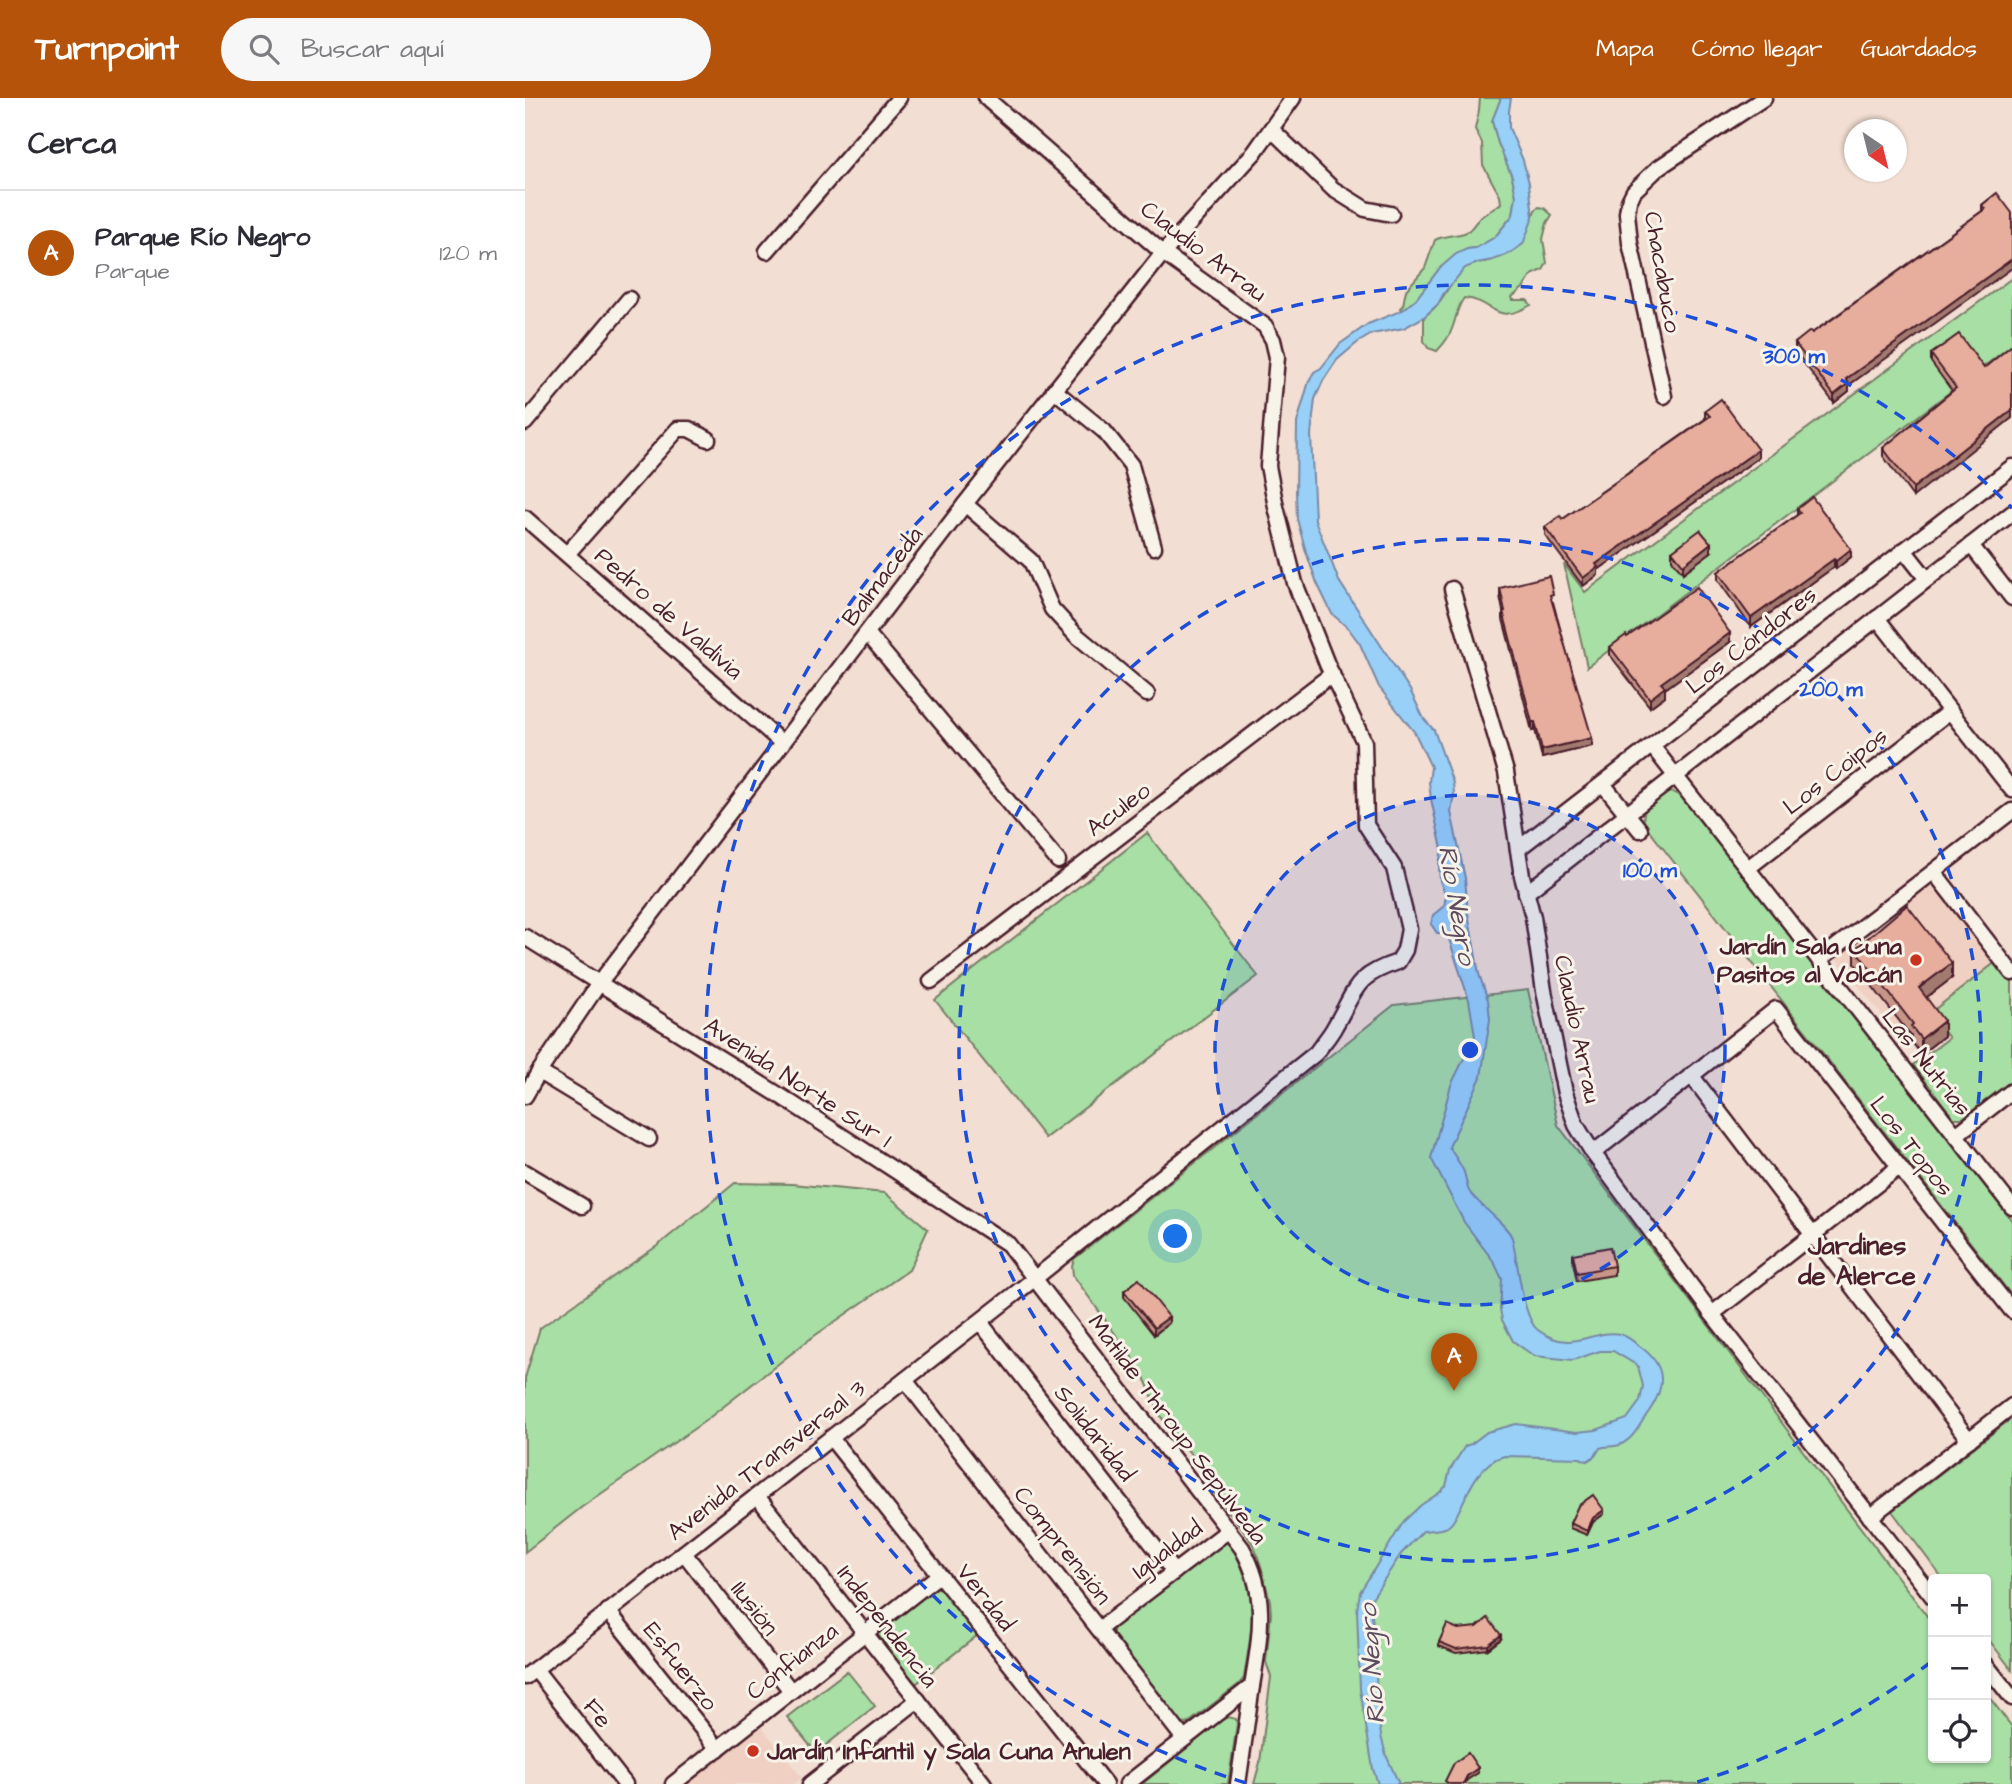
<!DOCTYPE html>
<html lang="es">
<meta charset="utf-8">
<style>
body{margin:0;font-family:"Architects Daughter",sans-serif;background:#f7f7f7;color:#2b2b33}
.controls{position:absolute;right:21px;bottom:21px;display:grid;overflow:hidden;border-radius:7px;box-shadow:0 2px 5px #0004}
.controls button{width:63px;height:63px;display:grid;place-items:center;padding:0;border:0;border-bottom:2px solid #e1e1e2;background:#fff;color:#2b2b33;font:35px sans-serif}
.compass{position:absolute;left:1319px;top:21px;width:63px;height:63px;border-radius:50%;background:#fff;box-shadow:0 2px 5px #0004;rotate:145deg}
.you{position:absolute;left:651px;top:1139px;width:24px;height:24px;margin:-18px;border:5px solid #fff;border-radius:50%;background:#1a73e8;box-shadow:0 0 0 10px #1a73e833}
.badge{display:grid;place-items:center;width:46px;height:46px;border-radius:50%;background:#b45309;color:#fff;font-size:23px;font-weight:700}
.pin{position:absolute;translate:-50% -58px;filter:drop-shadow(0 2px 4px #0008)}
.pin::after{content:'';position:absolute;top:37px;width:24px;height:21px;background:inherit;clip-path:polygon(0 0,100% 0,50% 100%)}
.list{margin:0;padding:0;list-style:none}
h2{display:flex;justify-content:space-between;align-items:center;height:91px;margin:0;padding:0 28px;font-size:30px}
h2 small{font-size:23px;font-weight:400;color:#7c7c81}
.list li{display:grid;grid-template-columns:46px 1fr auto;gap:21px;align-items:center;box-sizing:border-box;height:126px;padding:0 28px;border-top:2px solid #e1e1e2}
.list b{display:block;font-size:26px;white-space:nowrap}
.list p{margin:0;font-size:23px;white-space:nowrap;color:#7c7c81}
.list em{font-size:23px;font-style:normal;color:#7c7c81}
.icon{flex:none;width:38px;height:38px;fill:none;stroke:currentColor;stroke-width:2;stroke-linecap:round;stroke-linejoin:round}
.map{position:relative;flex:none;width:1487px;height:1686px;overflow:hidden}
header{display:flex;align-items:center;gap:42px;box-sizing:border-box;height:98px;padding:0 35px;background:#b45309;color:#fff}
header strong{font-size:33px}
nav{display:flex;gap:38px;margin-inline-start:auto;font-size:24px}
.search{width:490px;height:63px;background:#f7f7f7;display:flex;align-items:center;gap:18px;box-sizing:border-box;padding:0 24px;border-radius:38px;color:#7c7c81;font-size:26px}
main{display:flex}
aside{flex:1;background:#fff}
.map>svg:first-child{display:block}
.built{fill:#efd0c2}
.green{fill:#a7dfa4;stroke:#787f68;stroke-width:2}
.water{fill:#98d0f7;stroke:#7989a5;stroke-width:2}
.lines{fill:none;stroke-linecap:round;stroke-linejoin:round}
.street-casing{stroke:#4a1f2b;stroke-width:19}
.street{stroke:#f7f3e8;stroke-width:14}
.wall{fill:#c79688;stroke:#4a1f2b;stroke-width:2}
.shaded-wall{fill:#a27a6f;stroke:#4a1f2b;stroke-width:2}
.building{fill:#e7ae9e;stroke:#4a1f2b;stroke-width:2}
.ring{fill:none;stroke:#1d4ed8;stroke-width:3.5;stroke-dasharray:12 9}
.poi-dot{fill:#c8321e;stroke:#f7f3e8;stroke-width:2.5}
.labels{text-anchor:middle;stroke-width:6;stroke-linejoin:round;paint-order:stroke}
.street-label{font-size:24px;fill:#4a1f2b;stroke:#f7f3e8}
.poi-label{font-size:24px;font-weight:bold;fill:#4a1f2b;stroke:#f7f3e8;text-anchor:end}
.water-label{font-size:26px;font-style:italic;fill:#5e4b5e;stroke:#f7f3e8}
.neighbourhood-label{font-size:26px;font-weight:bold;fill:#4a1f2b;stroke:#f7f3e8}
.centre{fill:#1d4ed8;stroke:#f7f3e8;stroke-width:3.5}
.ring-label{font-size:21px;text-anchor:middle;font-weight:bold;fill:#1d4ed8;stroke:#f7f3e8;stroke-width:6;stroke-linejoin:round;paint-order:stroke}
</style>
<header>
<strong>Turnpoint</strong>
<div class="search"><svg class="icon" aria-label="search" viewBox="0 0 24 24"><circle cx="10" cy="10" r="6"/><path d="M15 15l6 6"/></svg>Buscar aquí</div>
<nav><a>Mapa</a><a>Cómo llegar</a><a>Guardados</a></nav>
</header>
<main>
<aside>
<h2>Cerca<small></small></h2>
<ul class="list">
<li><span class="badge">A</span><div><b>Parque Río Negro</b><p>Parque</p></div><em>120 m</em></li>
</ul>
</aside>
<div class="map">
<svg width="1487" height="1686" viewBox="0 0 1487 1686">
<rect width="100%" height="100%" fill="#f2ded2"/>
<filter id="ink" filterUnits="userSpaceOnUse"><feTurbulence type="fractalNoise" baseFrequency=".0143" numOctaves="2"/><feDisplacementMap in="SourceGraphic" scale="14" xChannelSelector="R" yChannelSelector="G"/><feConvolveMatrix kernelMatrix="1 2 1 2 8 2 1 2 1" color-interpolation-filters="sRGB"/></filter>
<g filter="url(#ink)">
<g class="built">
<path d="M1403,788l11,2 57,74 -97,74 -64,-79z"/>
<path d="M234,1626l43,54 -8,6h-110z"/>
</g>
<g class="green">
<path d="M955,0h21l-9,23 6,22 14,33 4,20 -3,19 -18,22 -19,11 -9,1 -27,19 -24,31 -13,11 -3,-2 3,-3 3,-15 19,-22 10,-28c10,-5 19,-4 29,-7 7,-2 8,-7 13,-12 6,-8 17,-11 24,-18l-1,-7 -17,-31 -1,-22 -7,-14 4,-19z"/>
<path d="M1014,109l5,1 8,7 -5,8 -4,16 4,24 -4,7 -11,5 -9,13 -11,9 1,3h14l4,5c-38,22 -35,-4 -67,-7 -7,9 -7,17 -11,28 -3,10 -9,18 -16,25l-9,-3 -4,-7v-24c4,-4 9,-7 12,-11 11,-12 16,-30 30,-39 9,-5 17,-4 26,-7 30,-7 34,-24 43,-50z"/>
<path d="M1487,180v67l-425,322 -23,-103 21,28z"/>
<path d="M1147,694l9,4 331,425v75l-367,-471c-7,-17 12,-31 27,-33z"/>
<path d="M622,735l111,143 -213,162 -110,-138z"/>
<path d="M1471,864l16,20v99l-49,37h-9l-41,-53 36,-27 -19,-25z"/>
<path d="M1003,892l30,135 375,499v134h53v-65l26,34v57h-758l6,-22 11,-85 -5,-15 5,-48 -1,-13 -9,-35 -7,-20 -12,-18 -33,-41 1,-9 -49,-61 -20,-47 -68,-95 -1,-9 2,-7 320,-254z"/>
<path d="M210,1085l57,1 93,9 43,36 -19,41 -99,69 -105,82 -123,86 -57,45v-174l15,-50 117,-82z"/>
<path d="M1487,1320v252l-26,-34v-57h-43l-51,-68z"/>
<path d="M700,1444l4,1c6,8 9,16 13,25 17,41 8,68 2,110l-5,6 -52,40 -8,-1 -67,-84 2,-14 106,-81z"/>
<path d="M412,1487l4,2 37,48 -65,51 -37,-47v-5l2,-5z"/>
<path d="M322,1573l28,35 -59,47 -29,-36z"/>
<path d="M703,1619l8,2 1,5 -9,60h-86l80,-64z"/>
</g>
<path class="water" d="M976,0h10l-2,13v17l14,32 6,23 4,34 -10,27 -13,9 -17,7 -16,3 -12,5 -21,25 -6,11 -14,13 -20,11 -32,6 -15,9 -20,17 -14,21 -8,18 -4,36 4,85 24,61 71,109 14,29 10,11 19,53 1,10 -3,19 14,66 3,35 11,61 9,26 2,19 -9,58 -32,70c5,8 10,15 14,23 3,6 3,14 6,21 8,13 40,35 43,47 6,23 9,69 22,88 4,6 12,9 18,12 25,10 45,-9 68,-4 7,2 13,7 18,11 31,21 28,44 7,72 -7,11 -15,27 -30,29 -5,1 -9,0 -15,2l-5,8 -8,5 -7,-3 -76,-2c-37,10 -42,67 -59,72 -6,2 -15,2 -22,3l-22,23 -29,44v19l3,21 2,66 4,32 5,19 13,29h-21l-5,-15 -13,-80 -3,-79 3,-18 44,-71 17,-16 18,-12 7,-7 4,-16 15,-24 6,-2 16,-12 29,-8 61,8 19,-2 31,-11 13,-18 3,-15 -5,-20 -25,-15h-13l-27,9 -39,-4 -21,-15 -11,-21 -2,-11 2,-30 -8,-17 -30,-40 -33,-64 20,-73 24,-49 -6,-36 -20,-61 -5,-6h-7l-6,-9 2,-9 11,-9 2,-10 -6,-15 -1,-16 3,-16 -11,-50 -2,-17 2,-15 -16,-34 -36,-46 -19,-43 -12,-16 -16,-14 -15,-31 -11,-31 -9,-33 -1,-26 1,-70 12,-42 5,-9 7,-4 19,-24 28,-20 35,-14 13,-11 24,-31 16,-14 11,-5 9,-1 19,-11 18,-22 3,-19 -4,-20 -14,-33 -6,-22z"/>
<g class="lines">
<g class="street-casing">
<g id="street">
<path d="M746,31l62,60 32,20 26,5"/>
<path d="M242,153l132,-153"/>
<path d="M529,292l50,41 27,34 23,82"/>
<path d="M1139,298l-34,-153 -3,-30 2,-12 5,-10 24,-23 106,-70"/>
<path d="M0,325l104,-124"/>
<path d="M440,406l66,57 21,48 23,25 72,60"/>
<path d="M0,420l257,225"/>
<path d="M1446,447l41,53"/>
<path d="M1379,452l23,29"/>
<path d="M42,456l111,-125h11l19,10"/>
<path d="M927,491l54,183 16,104 11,41 11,74 21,102 11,32 17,28 119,161 221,283"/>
<path d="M1352,520l135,172"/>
<path d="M342,535l191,228"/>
<path d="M1127,648l360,461"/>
<path d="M1078,686l37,46"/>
<path d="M993,751l494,-382"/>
<path d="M1223,770l202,-157"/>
<path d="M1409,774l78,101"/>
<path d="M1001,795l486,-380"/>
<path d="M0,839l257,160 226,147 234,304c27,47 18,88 10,138 -5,33 -9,65 -14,98"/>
<path d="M1294,862l193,-149"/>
<path d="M406,883l401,-307"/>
<path d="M14,974l110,67"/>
<path d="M1166,977l278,365"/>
<path d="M0,998l14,-24 61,-90 365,-478 198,-251 91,-100 39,-55"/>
<path d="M1431,1037l56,-44"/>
<path d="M1068,1055l183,-144 236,302"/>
<path d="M0,1074l57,34"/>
<path d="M1187,1216l187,-147"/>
<path d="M455,1224l194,250"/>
<path d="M380,1282l279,359"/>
<path d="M306,1340l274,346"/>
<path d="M232,1398l227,288"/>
<path d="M1345,1419l142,-111"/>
<path d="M159,1455l107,138"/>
<path d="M83,1513l110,138"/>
<path d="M574,1531l130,-99"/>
<path d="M1461,1567l26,33"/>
<path d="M10,1571l90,115"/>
<path d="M0,1579l509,-398 282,-226c6,-9 14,-17 19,-27 21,-36 19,-50 63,-64l7,-12 4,-21 -15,-61 -28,-43 -2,-83 -37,-78 -32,-81 -19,-76 -8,-41 9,-109 -4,-17 -8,-14 -102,-73 -177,-155"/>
<path d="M148,1686l266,-209"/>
<path d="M285,1686l108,-84"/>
<path d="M602,1686l125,-98"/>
</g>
</g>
<use href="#street" class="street"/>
</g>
<g class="wall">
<path d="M1472,95l-128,177 -20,15v6l-15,12 -39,-52v-8l17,-10 170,-122v-6z"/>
<path d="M1406,256l53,14 -71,129 -30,-41v-8l69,-57 -21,-29z"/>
<path d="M1180,313l53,47 -160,112v5l-15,11 -38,-51v-8l18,-8 142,-100z"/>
<path d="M1272,411l54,48 -15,12 -2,-2 -83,60 -33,-47v-8l79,-57z"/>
<path d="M1147,453l39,1 -28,21 -11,-13z"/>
<path d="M975,490l53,14 39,144 -50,12 -7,-28 -3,1 -29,-112v-8l-3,-15z"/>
<path d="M1102,539l103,5 -65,47v7l-15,11 -40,-52v-8z"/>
<path d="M1330,851l97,29 -25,19 17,39 -23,18 -10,-13v-5l-56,-72z"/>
<path d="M1048,1156l41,12v9l-37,6 -4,-19z"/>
<path d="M599,1193l45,32 -15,12 -30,-38z"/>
<path d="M1079,1416l-11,8 -6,13 -17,-7v-5z"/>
<path d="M933,1531l43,10 -13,10 -32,4 -17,-7v-4z"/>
</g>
<g class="shaded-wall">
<path d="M1487,161v9l-163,117v6l-15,12v-8l12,-16z"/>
<path d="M1487,312v8l-99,79v-9z"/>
<path d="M1233,352v8l-160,112v5l-15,11v-8l13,-14z"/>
<path d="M1186,445v9l-28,21v-8z"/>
<path d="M1326,451v8l-15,12v-8z"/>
<path d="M1309,461v8l-83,60v-9z"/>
<path d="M1205,535v9l-65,47v7l-15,11v-8l11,-16z"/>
<path d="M1007,624h3v8l-3,1z"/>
<path d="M1067,640v8l-50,12v-8z"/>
<path d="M1427,865v15l-33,25v-15z"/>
<path d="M1419,923v15l-23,18v-15z"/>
<path d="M644,1219v6l-15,12v-7z"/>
<path d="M1079,1412v4l-11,8 -6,13v-4l6,-13z"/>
<path d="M976,1537v4l-13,10v-4z"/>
<path d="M953,1670v5l-11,7 -2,4h-2l4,-8z"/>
</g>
<g class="building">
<path d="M1472,95l15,20v46l-166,120 3,4 -15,12 -39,-52 15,-12 2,2 15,-10 158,-114 -3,-4z"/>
<path d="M1434,236l25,34 28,-23v65l-99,78 -30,-40 73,-60 -25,-34z"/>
<path d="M1196,301l37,51 -162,114 2,3 -15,11 -38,-51 15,-11 3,3 147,-103 -5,-5z"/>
<path d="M1287,399l39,52 -15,12 -2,-2 -83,59 -33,-46 82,-59 -3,-4z"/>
<path d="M1175,432l11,13 -28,22 -11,-14z"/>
<path d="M1024,478l4,18 -3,1 42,143 -50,12 -7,-28h-3l-29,-111h2l-5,-23z"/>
<path d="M1172,489l33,46 -69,50 4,4 -15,12 -40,-52 16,-12 1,2z"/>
<path d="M1382,807l45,58 -33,25 25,33 -23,18 -10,-13 2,-2 -58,-75z"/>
<path d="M1085,1149l4,19 -37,7 -4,-19z"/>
<path d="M614,1181l30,38 -15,11 -30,-37z"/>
<path d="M1068,1397l11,15 -11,8 -6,13 -17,-8 8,-17z"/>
<path d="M963,1520l13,17 -13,10 -32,4 -17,-7 8,-18 11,5 19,-2z"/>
<path d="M943,1655l10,15 -11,8 -4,8h-13l-5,-3 9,-18z"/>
</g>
</g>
<circle cx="945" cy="952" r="255" fill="#1d4ed8" fill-opacity=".12"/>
<g class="ring">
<circle cx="945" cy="952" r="255"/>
<circle cx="945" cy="952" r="511"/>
<path d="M1406 1564A766 766 0 0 1 1169 1685M721 1685A766 766 0 1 1 1487 410"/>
</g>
<g class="poi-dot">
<circle cx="1391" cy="862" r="7"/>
<circle cx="228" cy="1653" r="7"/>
</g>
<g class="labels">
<g class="street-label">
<text transform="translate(679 153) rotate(37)" y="8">Claudio Arrau</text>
<text transform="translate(1138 174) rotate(80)" y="8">Chacabuco</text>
<text transform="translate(357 478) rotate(-53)" y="8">Balmaceda</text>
<text transform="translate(144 515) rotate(41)" y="8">Pedro de Valdivia</text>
<text transform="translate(1226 542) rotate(-38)" y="8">Los Cóndores</text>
<text transform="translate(1310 673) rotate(-38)" y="8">Los Coipos</text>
<text transform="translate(593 711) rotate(-37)" y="8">Aculeo</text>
<text transform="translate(1053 931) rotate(78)" y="8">Claudio Arrau</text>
<text transform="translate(1402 964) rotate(52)" y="8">Las Nutrias</text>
<text transform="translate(273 984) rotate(33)" y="8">Avenida Norte Sur 1</text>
<text transform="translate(1387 1048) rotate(52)" y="8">Los Topos</text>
<text transform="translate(653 1331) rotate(53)" y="8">Matilde Throup Sepúlveda</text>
<text transform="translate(570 1335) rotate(52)" y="8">Solidaridad</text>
<text transform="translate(241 1362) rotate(-38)" y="8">Avenida Transversal 3</text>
<text transform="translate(538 1447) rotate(52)" y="8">Comprensión</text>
<text transform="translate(642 1451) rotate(-37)" y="8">Igualdad</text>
<text transform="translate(461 1499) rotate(52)" y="8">Verdad</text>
<text transform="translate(230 1510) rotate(52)" y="8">Ilusión</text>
<text transform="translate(363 1528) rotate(52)" y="8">Independencia</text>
<text transform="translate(267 1563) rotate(-38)" y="8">Confianza</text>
<text transform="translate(156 1568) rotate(52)" y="8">Esfuerzo</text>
<text transform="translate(73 1615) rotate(52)" y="8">Fe</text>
</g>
<g class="poi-label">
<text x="1377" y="856">Jardín Sala Cuna<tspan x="1377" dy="28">Pasitos al Volcán</tspan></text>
<text x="242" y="1661" text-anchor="start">Jardín Infantil y Sala Cuna Anulen</text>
</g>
<g class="water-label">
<text transform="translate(933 807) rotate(80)" y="9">Río Negro</text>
<text transform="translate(846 1566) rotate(-94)" y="9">Río Negro</text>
</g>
<g class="neighbourhood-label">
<text x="1332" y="1156">Jardines<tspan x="1332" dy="30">de Alerce</tspan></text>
</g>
</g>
<circle cx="945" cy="952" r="10" class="centre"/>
<g class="ring-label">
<text x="1269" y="265">300 m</text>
<text x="1306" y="598">200 m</text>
<text x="1125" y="779">100 m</text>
</g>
</svg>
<div class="controls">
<button>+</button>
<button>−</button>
<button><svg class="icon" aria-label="locate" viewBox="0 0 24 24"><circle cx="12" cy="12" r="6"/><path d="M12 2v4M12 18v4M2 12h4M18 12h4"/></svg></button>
</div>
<svg class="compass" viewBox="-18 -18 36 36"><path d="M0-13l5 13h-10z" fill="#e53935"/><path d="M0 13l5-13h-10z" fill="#7c7c81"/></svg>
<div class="you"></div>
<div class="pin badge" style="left:929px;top:1293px">A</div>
</div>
</main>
